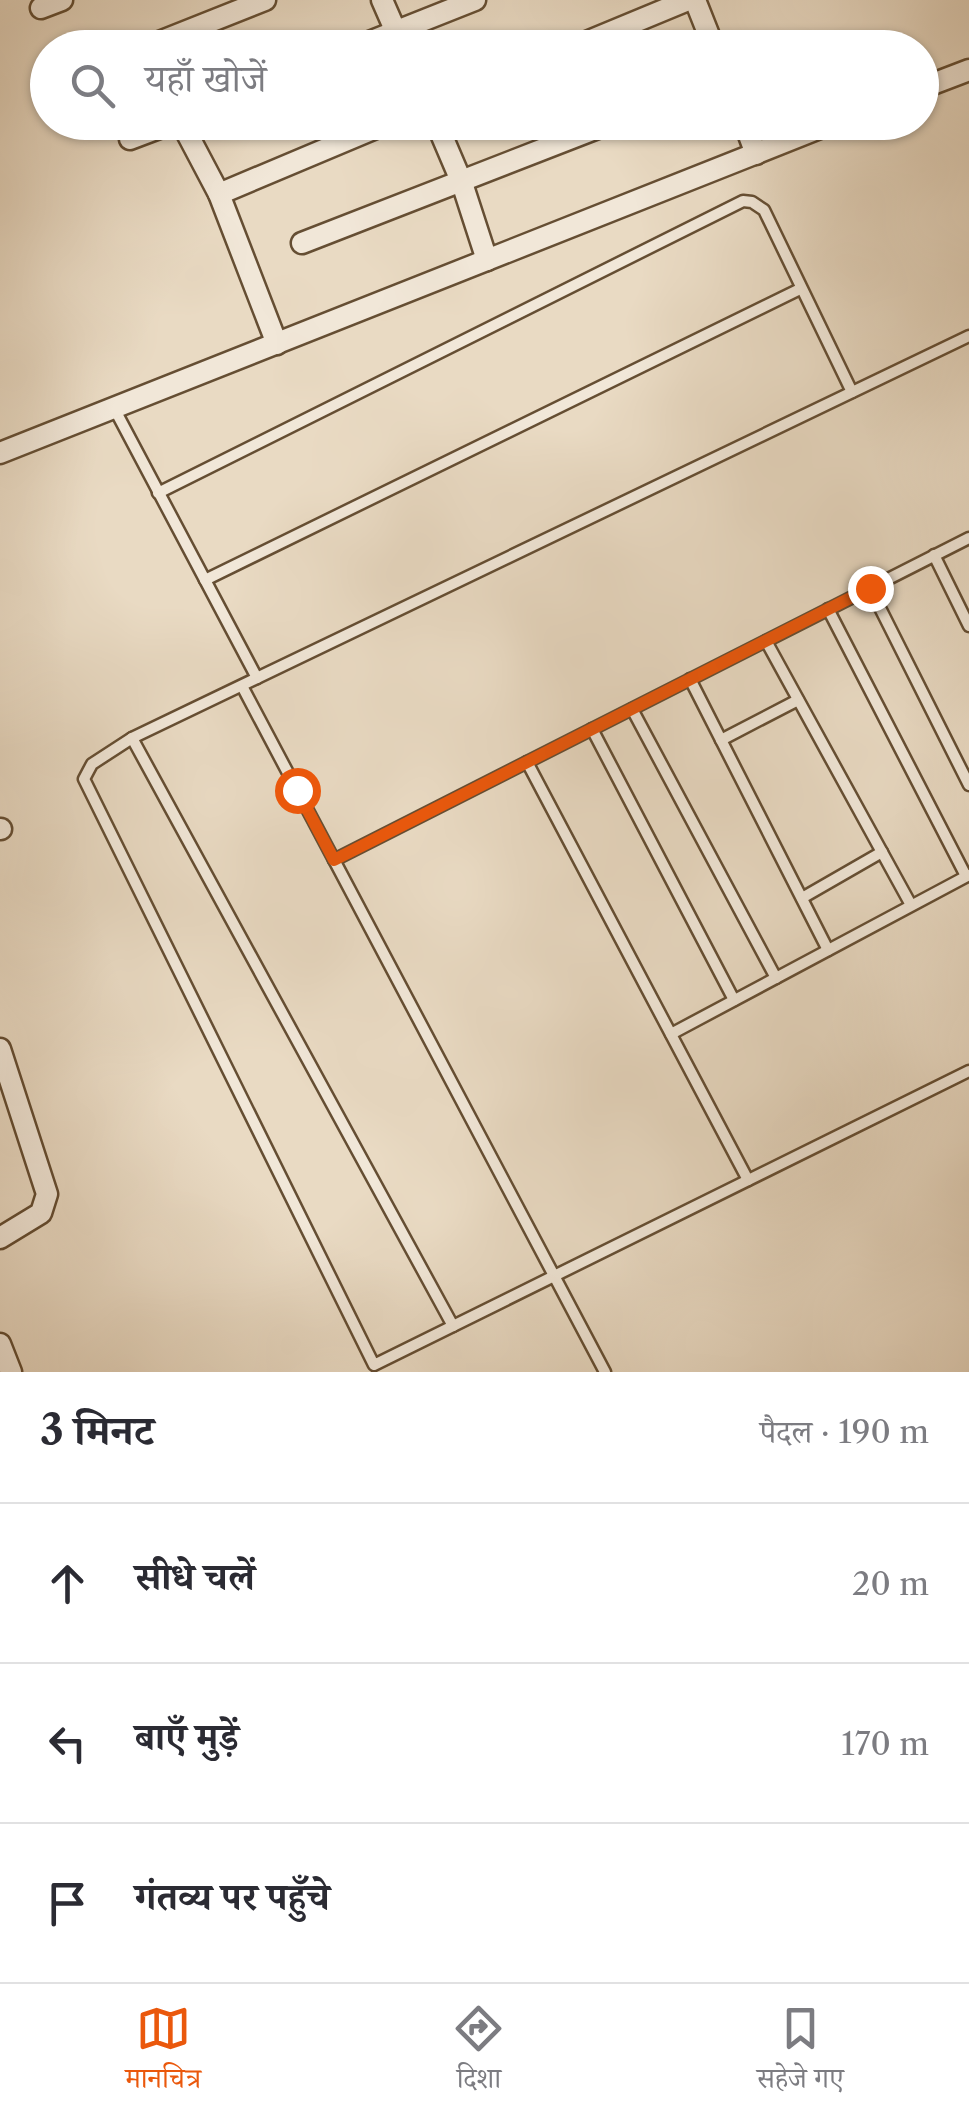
<!DOCTYPE html>
<html lang="hi">
<meta charset="utf-8">
<style>
body{margin:0;font-family:"Libre Caslon Text","Noto Serif Devanagari",serif;background:#f2f2f3;color:#2b2b33}
.stop{position:absolute;width:30px;height:30px;margin:-22px;border:8px solid #ea580c;border-radius:50%;background:#fff}
.stop.end{background:#ea580c;border-color:#fff;box-shadow:0 2px 10px #0008}
.list{margin:0;padding:0;list-style:none}
h2{display:flex;justify-content:space-between;align-items:center;height:130px;margin:0;padding:0 40px;font-size:42px}
h2 small{font-size:32px;font-weight:400;color:#7c7c81}
.list li{display:grid;grid-template-columns:65px 1fr auto;gap:30px;align-items:center;box-sizing:border-box;height:160px;padding:0 40px;border-top:2px solid #e1e1e2}
.list b{display:block;font-size:38px;white-space:nowrap}
.list em{font-size:32px;font-style:normal;color:#7c7c81}
.icon{flex:none;width:55px;height:55px;fill:none;stroke:currentColor;stroke-width:2;stroke-linecap:round;stroke-linejoin:round}
.map{position:relative;flex:none;width:969px;height:1372px;overflow:hidden}
.search{position:absolute;background:#fff;box-shadow:0 2px 8px #0004;left:30px;right:30px;top:30px;height:110px;display:flex;align-items:center;gap:25px;box-sizing:border-box;padding:0 35px;border-radius:55px;color:#7c7c81;font-size:38px}
.sheet{height:610px;background:#fff}
nav{display:flex;justify-content:space-around;align-items:center;box-sizing:border-box;height:140px;border-top:2px solid #e1e1e2;background:#fff;font-size:28px;color:#7c7c81}
nav a{display:grid;justify-items:center;gap:5px}
nav .on{color:#ea580c}
.map>svg:first-child{display:block}
.lines{fill:none;stroke-linecap:round;stroke-linejoin:round}
.lane-casing{stroke:#654e33;stroke-width:15}
.street-casing{stroke:#654e33;stroke-width:25}
.lane{stroke:#f1e7d8;stroke-width:10}
.street{stroke:#f1e7d8;stroke-width:20}
.route{stroke:#ea580c;stroke-width:12}
</style>
<div class="map">
<svg width="969" height="1372" viewBox="0 0 969 1372">
<rect width="100%" height="100%" fill="#e9dac3"/>
<filter id="stains"><feTurbulence type="fractalNoise" baseFrequency=".002" numOctaves="4"/><feColorMatrix values="0 0 0 0 .2 0 0 0 0 .09 0 0 0 0 .02 0 0 0 .5 -.17"/></filter>
<radialGradient id="worn" r=".72"><stop offset=".6" stop-color="#630" stop-opacity="0"/><stop offset="1" stop-color="#630" stop-opacity=".3"/></radialGradient>
<g class="lines">
<g class="lane-casing">
<g id="lane">
<path d="M969,336l-837,402 -40,26 -8,15 290,586 595,-294"/>
<path d="M114,408l143,270"/>
<path d="M158,493l585,-292 9,1 12,8 88,182"/>
<path d="M934,555l35,71"/>
<path d="M205,580l595,-291"/>
<path d="M870,588l99,197"/>
<path d="M828,609l138,267"/>
<path d="M766,641l145,264"/>
<path d="M690,679l138,271"/>
<path d="M242,686l363,686"/>
<path d="M632,709l144,269"/>
<path d="M592,729l142,271"/>
<path d="M132,738l321,588"/>
<path d="M721,740l77,-40"/>
<path d="M527,762l221,418"/>
<path d="M334,860l635,-322"/>
<path d="M802,898l80,-46"/>
<path d="M671,1034l298,-159"/>
</g>
</g>
<g class="street-casing">
<g id="street">
<path d="M382,0l21,48"/>
<path d="M695,0l19,48"/>
<path d="M41,8l21,-8"/>
<path d="M144,48l121,-48"/>
<path d="M354,48l121,-48"/>
<path d="M572,48l116,-48"/>
<path d="M922,88l47,-18"/>
<path d="M181,122l38,72 58,150"/>
<path d="M436,122l26,61 25,77"/>
<path d="M744,122l12,32"/>
<path d="M130,139l45,-17"/>
<path d="M219,194l171,-72"/>
<path d="M302,243l311,-121"/>
<path d="M0,453l835,-331"/>
<path d="M0,829h1"/>
<path d="M0,1049l47,145 -6,19 -41,25"/>
<path d="M0,1344l11,28"/>
</g>
</g>
<use href="#lane" class="lane"/>
<use href="#street" class="street"/>
</g>
<g class="lines">
<path class="route" d="M297,790l37,70 536,-272"/>
</g>
<rect width="100%" height="100%" filter="url(#stains)"/>
<rect width="100%" height="100%" fill="url(#worn)"/>
</svg>
<div class="stop" style="left:297px;top:790px"></div>
<div class="stop end" style="left:870px;top:588px"></div>
<div class="search"><svg class="icon" aria-label="search" viewBox="0 0 24 24"><circle cx="10" cy="10" r="6"/><path d="M15 15l6 6"/></svg>यहाँ खोजें</div>
</div>
<section class="sheet">
<h2>3 मिनट<small>पैदल · 190 m</small></h2>
<ul class="list">
<li><svg class="icon" aria-label="ahead" viewBox="0 0 24 24"><path d="M12 20V5M6 11l6-6 6 6"/></svg><div><b>सीधे चलें</b></div><em>20 m</em></li>
<li><svg class="icon" aria-label="left" viewBox="0 0 24 24"><path d="M17 20v-9H6M10 6l-5 5 5 5"/></svg><div><b>बाएँ मुड़ें</b></div><em>170 m</em></li>
<li><svg class="icon" aria-label="arrive" viewBox="0 0 24 24"><path d="M6 21V4h12l-3 4 3 4H6"/></svg><div><b>गंतव्य पर पहुँचे</b></div></li>
</ul>
</section>
<nav>
<a class="on"><svg class="icon" aria-label="map" viewBox="0 0 24 24"><path d="M3 6l6-2 6 2 6-2v14l-6 2-6-2-6 2zM9 4v14M15 6v14"/></svg>मानचित्र</a>
<a><svg class="icon" aria-label="directions" viewBox="0 0 24 24"><path d="M12 3l9 9-9 9-9-9zM9 14v-3h6M13 9l2 2-2 2"/></svg>दिशा</a>
<a><svg class="icon" aria-label="saved" viewBox="0 0 24 24"><path d="M7 4h10v16l-5-4-5 4z"/></svg>सहेजे गए</a>
</nav>
